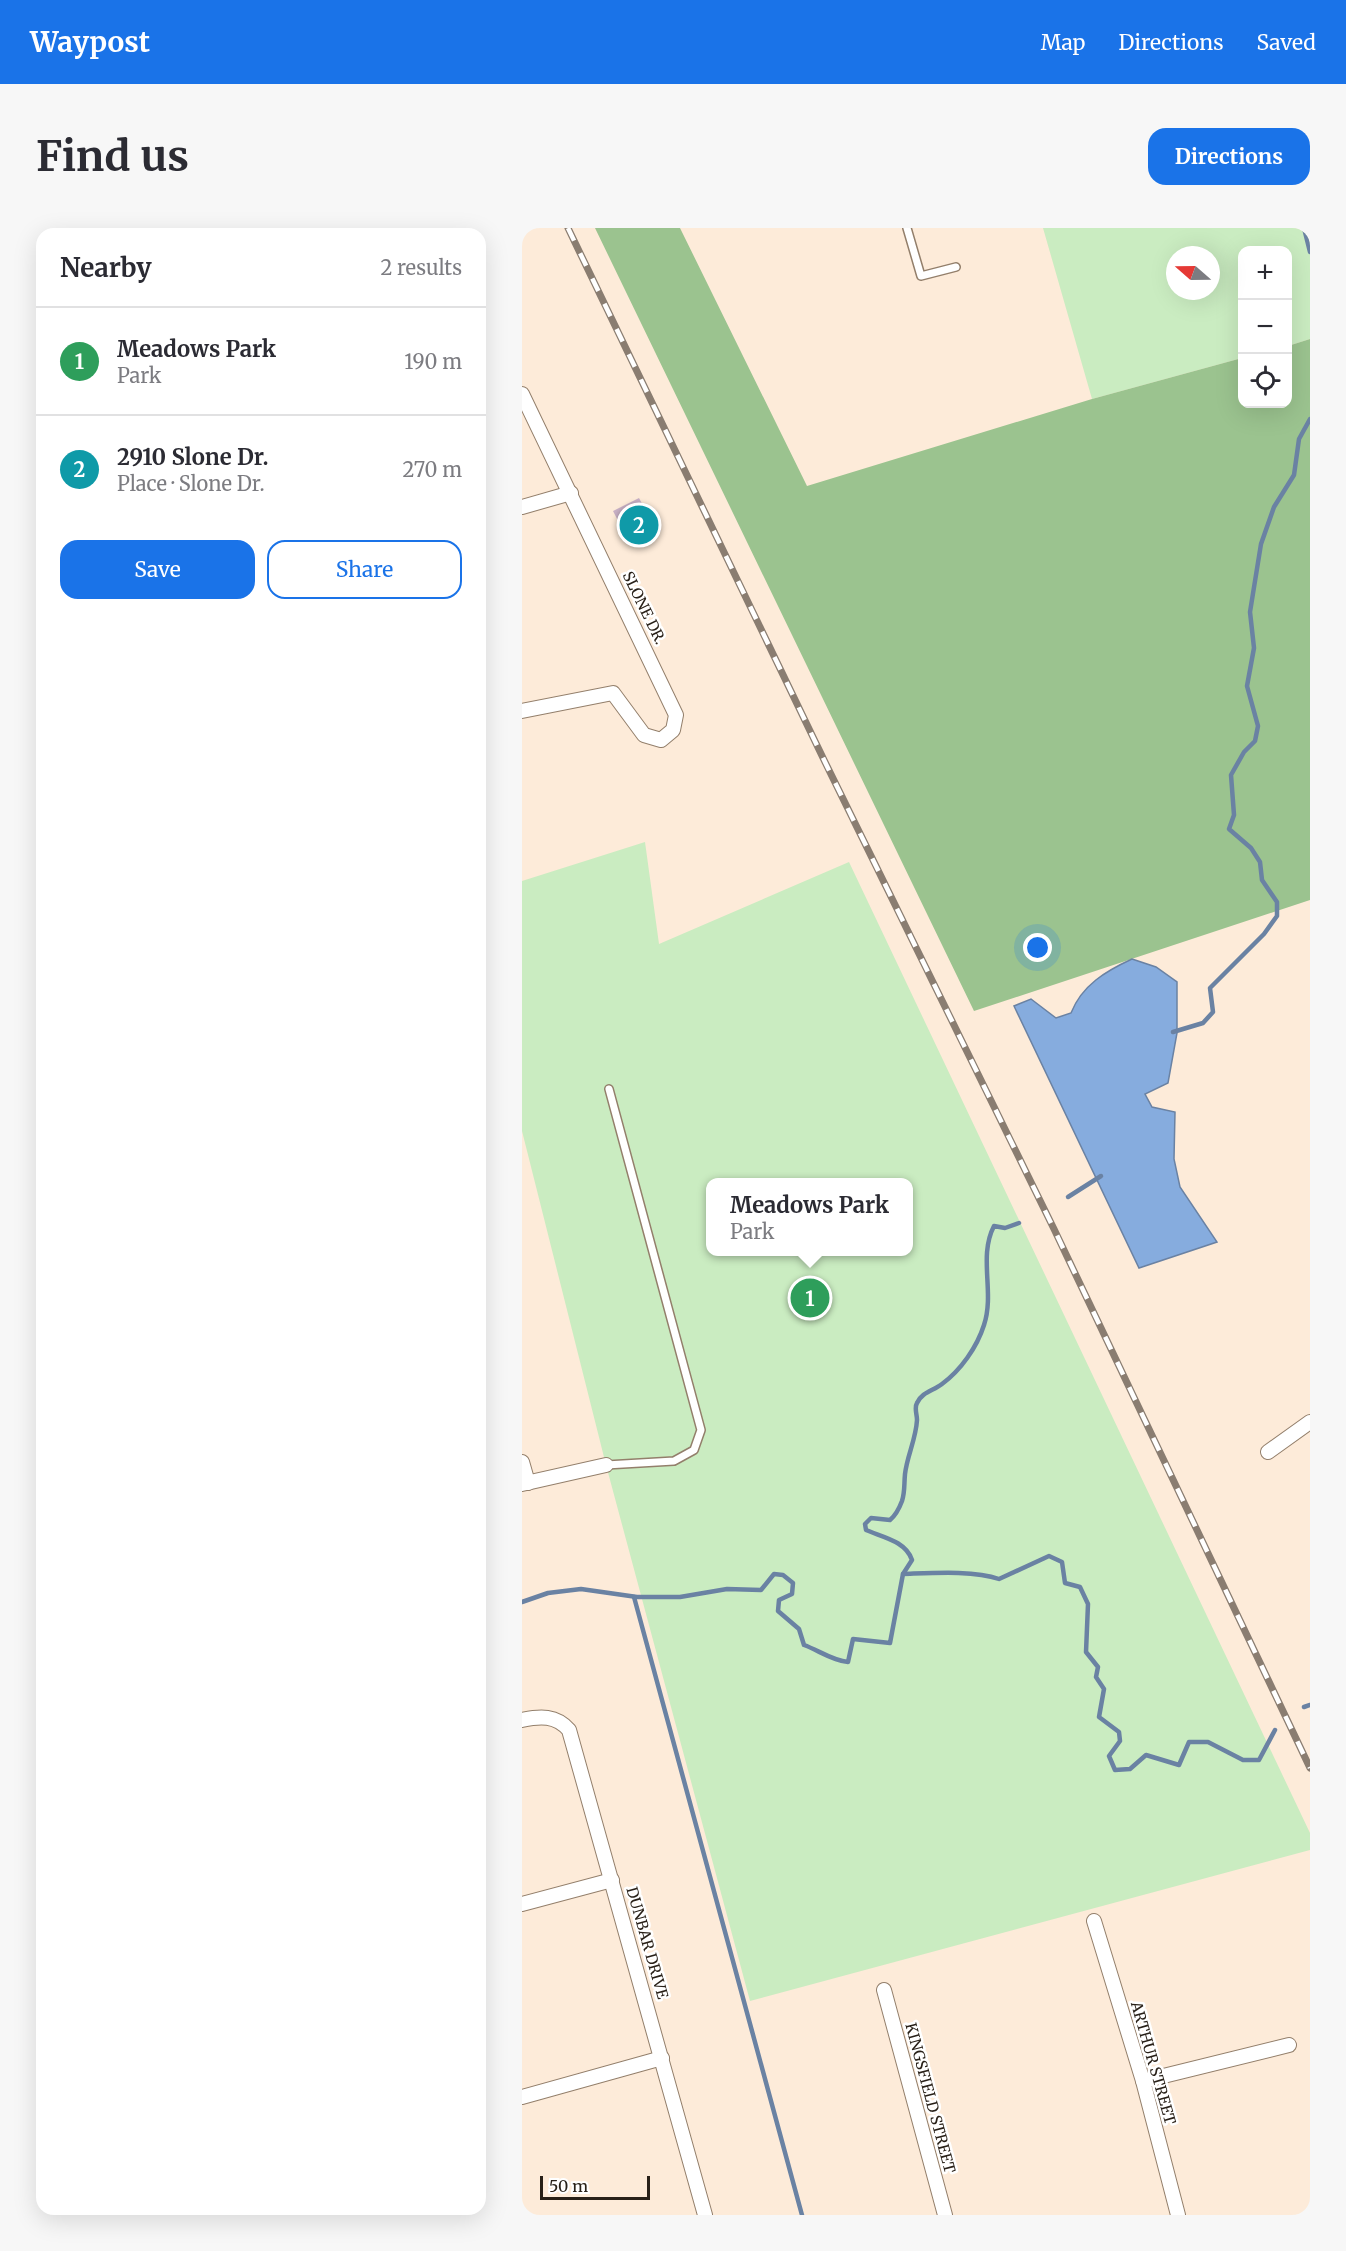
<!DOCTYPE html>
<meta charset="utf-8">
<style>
body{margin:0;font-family:Merriweather,serif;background:#f7f7f7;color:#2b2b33}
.controls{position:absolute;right:18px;top:18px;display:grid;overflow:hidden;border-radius:12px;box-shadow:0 6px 24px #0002}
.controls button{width:54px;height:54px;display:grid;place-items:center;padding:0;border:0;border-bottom:2px solid #e1e1e2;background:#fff;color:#2b2b33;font:30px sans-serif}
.compass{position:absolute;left:644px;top:18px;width:54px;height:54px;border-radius:50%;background:#fff;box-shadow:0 6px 24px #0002;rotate:290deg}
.scale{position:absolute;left:18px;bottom:15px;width:110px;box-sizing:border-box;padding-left:6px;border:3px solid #282018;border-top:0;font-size:16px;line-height:21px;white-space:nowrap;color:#282018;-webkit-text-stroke:4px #fff;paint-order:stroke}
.you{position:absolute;left:516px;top:720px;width:21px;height:21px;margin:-15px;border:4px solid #fff;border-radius:50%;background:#1a73e8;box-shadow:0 0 0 9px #1a73e833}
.badge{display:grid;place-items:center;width:39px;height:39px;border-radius:50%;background:#1a73e8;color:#fff;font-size:20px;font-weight:700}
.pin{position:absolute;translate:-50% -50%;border:3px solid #fff;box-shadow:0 2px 6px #0006}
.popup{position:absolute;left:184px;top:950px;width:207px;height:78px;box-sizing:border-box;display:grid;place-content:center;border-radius:12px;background:#fff;filter:drop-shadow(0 2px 4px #0005);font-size:20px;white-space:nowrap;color:#7c7c81}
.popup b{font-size:22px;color:#2b2b33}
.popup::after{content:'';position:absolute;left:50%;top:100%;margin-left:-12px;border:12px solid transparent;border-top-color:#fff}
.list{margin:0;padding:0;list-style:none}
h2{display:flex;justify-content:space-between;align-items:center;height:78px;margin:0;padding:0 24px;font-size:26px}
h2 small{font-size:20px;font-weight:400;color:#7c7c81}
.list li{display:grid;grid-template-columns:39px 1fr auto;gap:18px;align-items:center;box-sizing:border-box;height:108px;padding:0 24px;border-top:2px solid #e1e1e2}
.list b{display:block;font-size:22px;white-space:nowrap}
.list p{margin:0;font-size:20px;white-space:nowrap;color:#7c7c81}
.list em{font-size:20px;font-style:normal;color:#7c7c81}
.actions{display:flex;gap:12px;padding:18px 24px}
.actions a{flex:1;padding:14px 0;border:2px solid #1a73e8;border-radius:18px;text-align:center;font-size:21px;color:#1a73e8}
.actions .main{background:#1a73e8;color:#fff}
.icon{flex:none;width:33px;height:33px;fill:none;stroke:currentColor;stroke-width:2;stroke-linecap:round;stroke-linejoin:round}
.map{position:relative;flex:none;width:788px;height:1987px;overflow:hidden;border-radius:18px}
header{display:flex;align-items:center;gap:36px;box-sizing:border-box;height:84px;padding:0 30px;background:#1a73e8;color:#fff}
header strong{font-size:28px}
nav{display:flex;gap:33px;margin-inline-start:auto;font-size:21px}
.intro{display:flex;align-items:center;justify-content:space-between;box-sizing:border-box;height:144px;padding:0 36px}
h1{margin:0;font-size:42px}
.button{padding:15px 27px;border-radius:18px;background:#1a73e8;color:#fff;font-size:21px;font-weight:700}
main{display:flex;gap:36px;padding:0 36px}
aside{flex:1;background:#fff;border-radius:18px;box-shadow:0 6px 24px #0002}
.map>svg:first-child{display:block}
.green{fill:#caecc1;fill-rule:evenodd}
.forest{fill:#9bc38f}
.water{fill:#86acde;stroke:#6a82a3;stroke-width:1.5}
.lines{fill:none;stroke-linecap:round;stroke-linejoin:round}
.stream{stroke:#6a82a3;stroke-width:4.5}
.building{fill:#c8b0c5}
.lane-casing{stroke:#937f6b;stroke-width:10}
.street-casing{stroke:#937f6b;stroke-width:16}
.lane{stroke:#fff;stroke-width:7}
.street{stroke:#fff;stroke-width:14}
.rail-casing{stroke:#8a7d71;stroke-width:7}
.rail{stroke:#fff;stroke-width:4.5;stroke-dasharray:14;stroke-linecap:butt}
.labels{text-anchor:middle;stroke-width:5;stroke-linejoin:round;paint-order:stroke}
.street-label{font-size:15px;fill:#282018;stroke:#fff}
</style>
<header>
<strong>Waypost</strong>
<nav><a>Map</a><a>Directions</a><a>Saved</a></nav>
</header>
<div class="intro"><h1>Find us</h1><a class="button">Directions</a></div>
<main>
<aside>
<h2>Nearby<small>2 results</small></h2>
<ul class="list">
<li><span class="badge" style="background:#2e9e5b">1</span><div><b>Meadows Park</b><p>Park</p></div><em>190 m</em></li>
<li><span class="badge" style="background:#0f9aa8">2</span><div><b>2910 Slone Dr.</b><p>Place · Slone Dr.</p></div><em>270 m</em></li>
</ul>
<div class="actions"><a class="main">Save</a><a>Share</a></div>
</aside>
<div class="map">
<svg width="788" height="1987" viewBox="0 0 788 1987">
<rect width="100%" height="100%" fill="#fdebd9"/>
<g class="green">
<path d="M521,0h267v111l-22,7v-96h-46v108l-150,41zM653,27h36v36h-36z"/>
<path d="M123,614l14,102 190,-82 461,971v17l-560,151 -144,-536 -84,-334v-250zM189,954h198v70h-198z"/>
</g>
<path class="forest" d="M73,0h85l127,258 285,-87 150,-41v46h46v-58l22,-7v561l-336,111z"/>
<path class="water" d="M610,731l24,8 21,15v51l-9,50 -23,11 7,13 23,5 -1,47 6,28 37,55 -78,26 -125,-262 17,-7 25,19 15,-5c11,-28 35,-42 61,-54z"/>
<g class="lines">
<g class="stream">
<path d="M782,0l6,24"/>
<path d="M651,804l30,-9 10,-11 -3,-24 54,-54 13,-18v-14l-15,-22 -2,-18 -9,-14 -22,-19 5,-14 -3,-40 13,-23 11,-11 3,-15 -11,-40 7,-38 -4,-36 11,-68 13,-37 20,-32 5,-36 11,-20"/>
<path d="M546,969l33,-21"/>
<path d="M381,1346c29,-1 71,-4 96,5l50,-23 13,6 3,21 15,4 8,17 -2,48 12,15 -2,10 8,12 -5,28 20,15 1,9 -11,15 6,14 15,-1 16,-14 33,10 10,-23h19l35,18h16l16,-30"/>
<path d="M112,1369l168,618"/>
<path d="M0,1374l26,-9 33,-4 56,8h43l47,-8 34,1 13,-16 9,1 10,8 -1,11 -13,6 -1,11 21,18 5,16c14,5 29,16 44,17l5,-23 37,4 13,-69 9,-14c-6,-19 -30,-23 -46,-30l-1,-6 6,-6 19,2c6,-5 9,-11 12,-19 3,-9 2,-17 3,-27 2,-18 11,-35 12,-54 0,-6 -3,-12 0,-17 5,-11 16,-12 25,-19 19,-14 35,-37 42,-59 11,-33 -6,-68 10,-99l11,2 14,-5"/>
<path d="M782,1479l6,-2"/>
</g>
</g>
<path class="building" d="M117,270l9,17 3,-1 10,17 -30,15 -18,-35z"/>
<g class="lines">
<g class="lane-casing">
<g id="lane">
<path d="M385,0l14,48 35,-9"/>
<path d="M84,1237l68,-4 20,-11 7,-20 -92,-341"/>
</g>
</g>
<g class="street-casing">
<g id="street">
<path d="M0,166l154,321 -3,15 -12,10 -17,-5 -31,-42 -91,18"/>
<path d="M0,279l49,-14"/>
<path d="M746,1224l42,-30"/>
<path d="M0,1234l6,21"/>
<path d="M0,1256l84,-19"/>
<path d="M0,1492c18,-4 34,-5 47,10l136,485"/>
<path d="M0,1676l90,-24"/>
<path d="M572,1693l49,160 35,134"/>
<path d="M362,1762l61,225"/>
<path d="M621,1853l146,-36"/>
<path d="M0,1869l140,-39"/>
</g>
</g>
<use href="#lane" class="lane"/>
<use href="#street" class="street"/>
<g class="rail-casing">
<path id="rail" d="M46,0l257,534 229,467 256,539"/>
</g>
<use href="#rail" class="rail"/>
</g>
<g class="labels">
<g class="street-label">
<text transform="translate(122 380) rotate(64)" y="5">SLONE DR.</text>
<text transform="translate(125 1715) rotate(74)" y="5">DUNBAR DRIVE</text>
<text transform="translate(631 1835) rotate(74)" y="5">ARTHUR STREET</text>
<text transform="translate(408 1870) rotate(75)" y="5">KINGSFIELD STREET</text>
</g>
</g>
</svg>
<div class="controls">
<button>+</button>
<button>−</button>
<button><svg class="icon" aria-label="locate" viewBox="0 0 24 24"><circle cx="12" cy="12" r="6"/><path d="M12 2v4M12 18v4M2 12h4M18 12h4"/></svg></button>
</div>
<svg class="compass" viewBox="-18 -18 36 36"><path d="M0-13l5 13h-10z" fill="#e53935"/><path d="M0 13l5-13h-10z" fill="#7c7c81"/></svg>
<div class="scale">50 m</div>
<div class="you"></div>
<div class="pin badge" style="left:288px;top:1070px;background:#2e9e5b">1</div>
<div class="popup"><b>Meadows Park</b>Park</div>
<div class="pin badge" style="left:117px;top:297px;background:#0f9aa8">2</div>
</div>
</main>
